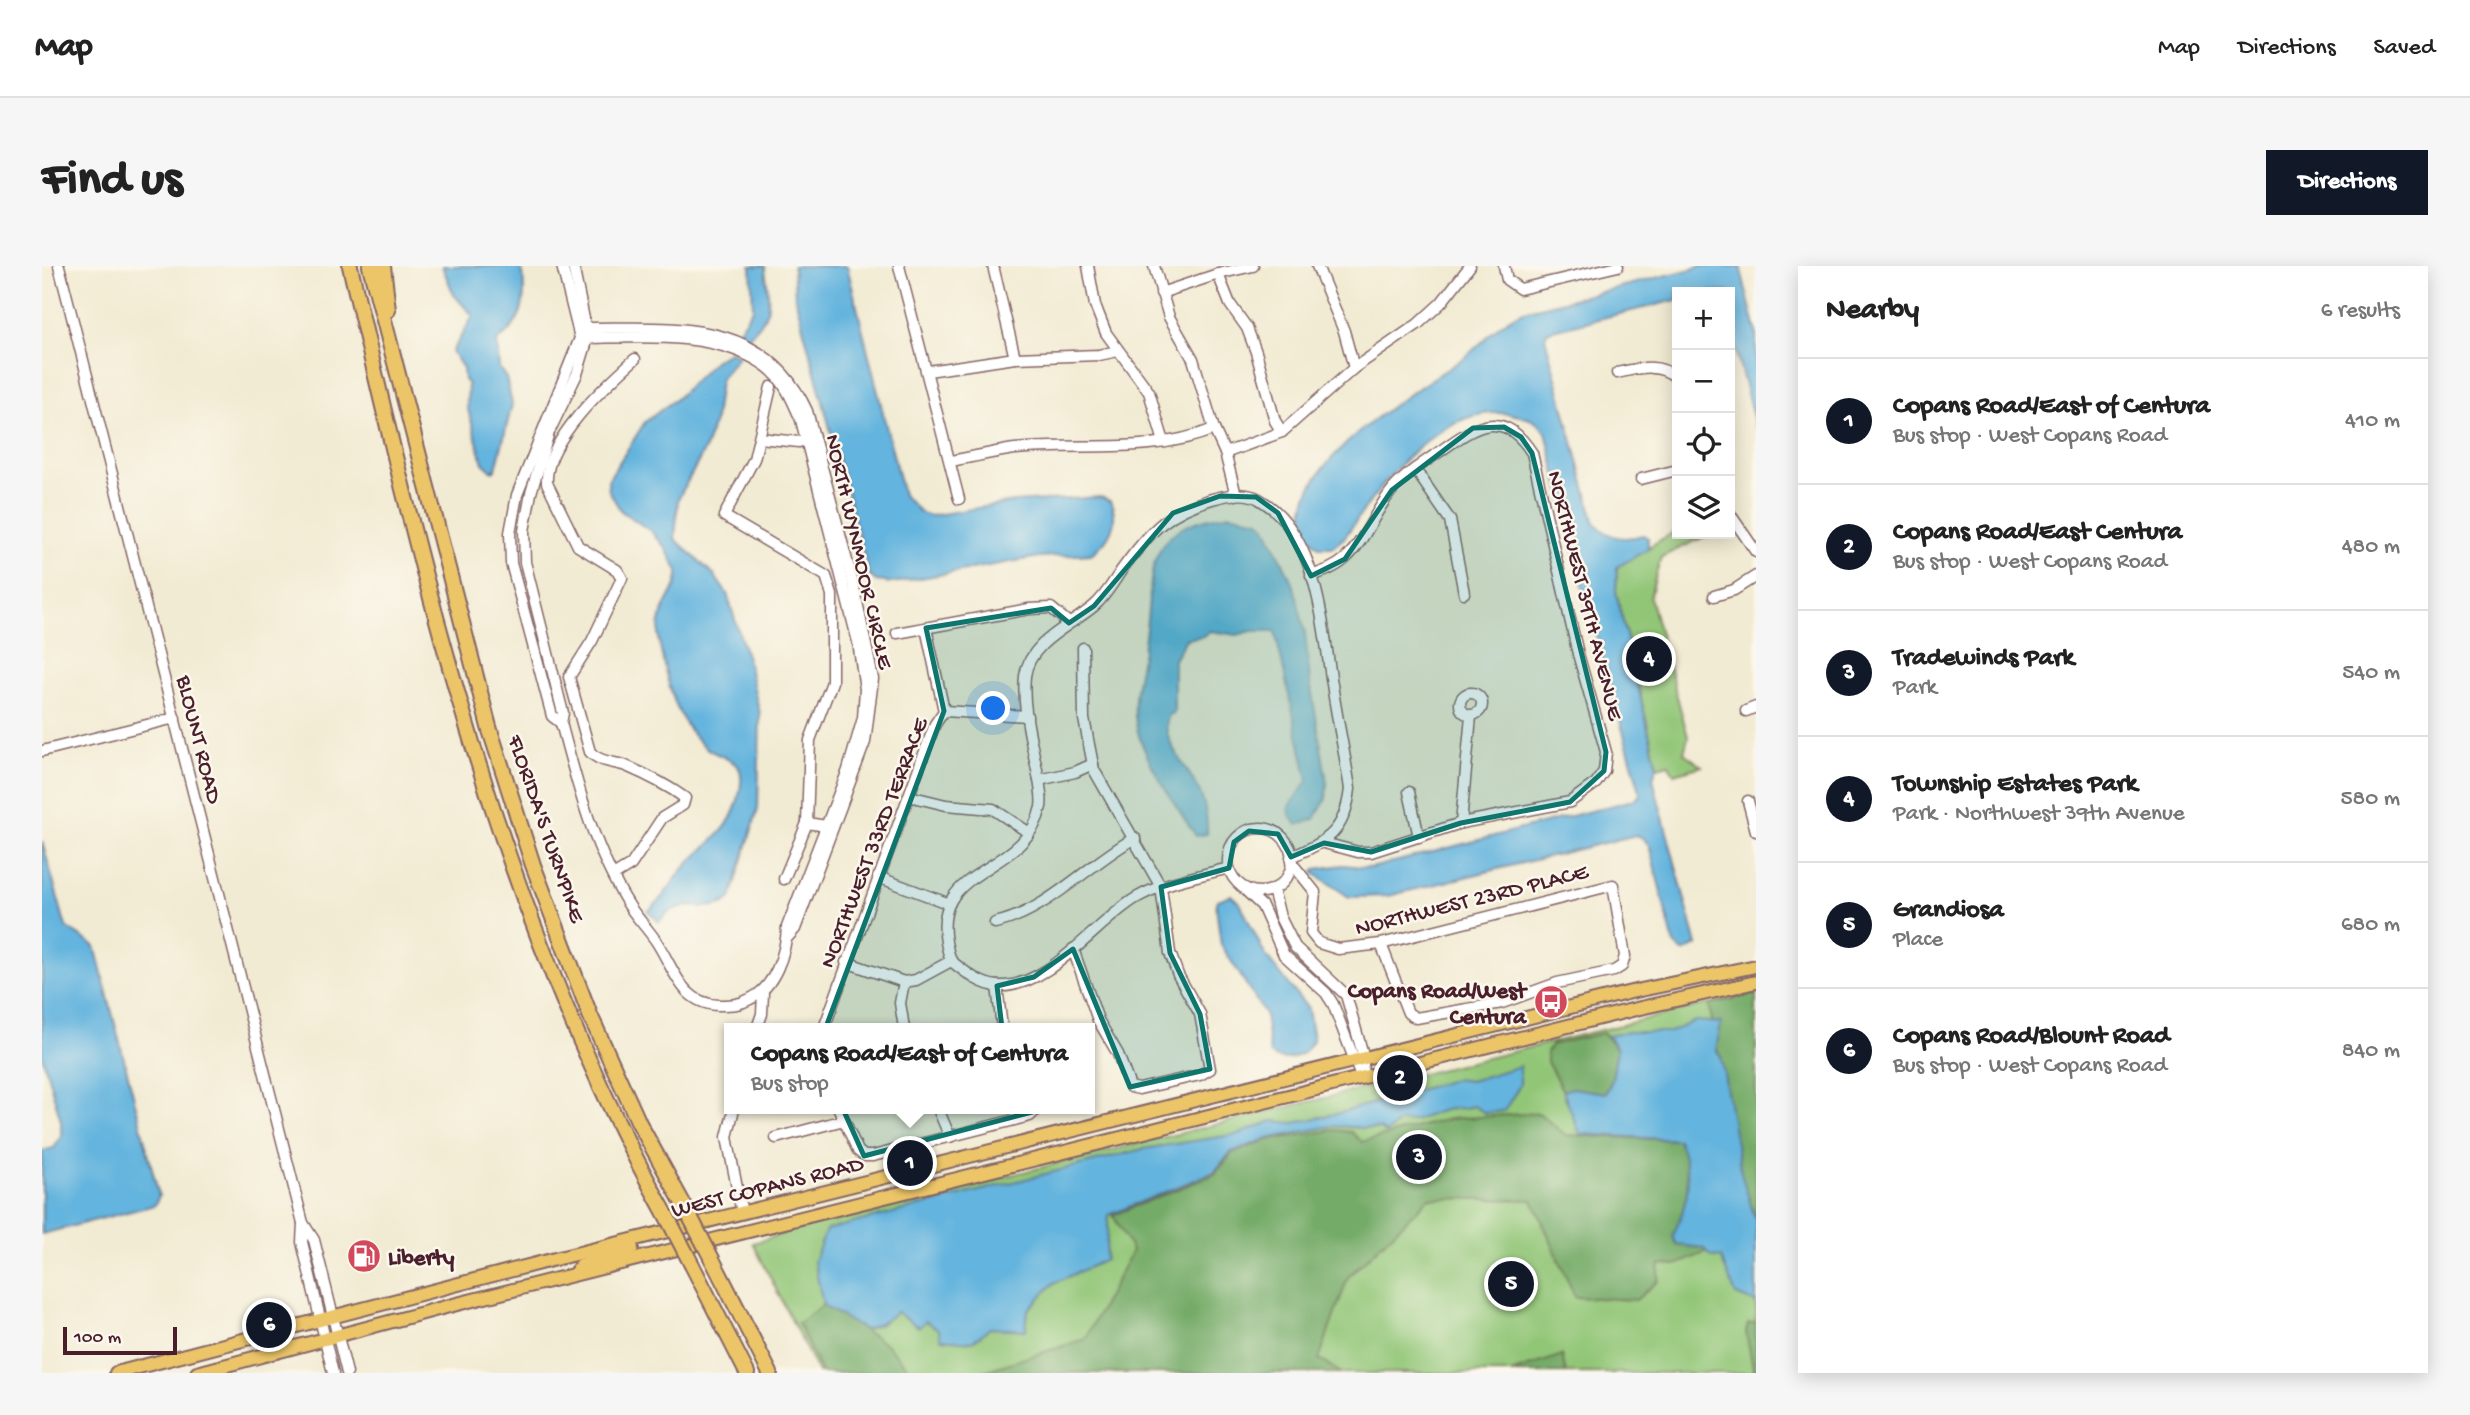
<!DOCTYPE html>
<meta charset="utf-8">
<style>
body{margin:0;font-family:"Gochi Hand",sans-serif;background:#f6f6f6;color:#222}
.controls{position:absolute;right:21px;top:21px;display:grid;overflow:hidden;border-radius:0px;box-shadow:0 4px 18px #0003}
.controls button{width:63px;height:63px;display:grid;place-items:center;padding:0;border:0;border-bottom:2px solid #e0e0e0;background:#fff;color:#222;font:35px sans-serif}
.scale{position:absolute;left:21px;bottom:18px;width:114px;box-sizing:border-box;padding-left:7px;border:4px solid #4a1f2b;border-top:0;font-size:19px;line-height:24px;white-space:nowrap;color:#4a1f2b;-webkit-text-stroke:5px #fbf7ec;paint-order:stroke}
.you{position:absolute;left:952px;top:443px;width:24px;height:24px;margin:-18px;border:5px solid #fff;border-radius:50%;background:#1a73e8;box-shadow:0 0 0 10px #1a73e833}
.badge{display:grid;place-items:center;width:46px;height:46px;border-radius:50%;background:#111827;color:#fff;font-size:23px;font-weight:700}
.pin{position:absolute;translate:-50% -50%;border:4px solid #fff;box-shadow:0 2px 7px #0006}
.popup{position:absolute;left:682px;top:757px;width:371px;height:91px;box-sizing:border-box;display:grid;place-content:center;border-radius:0px;background:#fff;filter:drop-shadow(0 2px 5px #0005);font-size:23px;white-space:nowrap;color:#767676}
.popup b{font-size:26px;color:#222}
.popup::after{content:'';position:absolute;left:50%;top:100%;margin-left:-14px;border:14px solid transparent;border-top-color:#fff}
.list{margin:0;padding:0;list-style:none}
h2{display:flex;justify-content:space-between;align-items:center;height:91px;margin:0;padding:0 28px;font-size:30px}
h2 small{font-size:23px;font-weight:400;color:#767676}
.list li{display:grid;grid-template-columns:46px 1fr auto;gap:21px;align-items:center;box-sizing:border-box;height:126px;padding:0 28px;border-top:2px solid #e0e0e0}
.list b{display:block;font-size:26px;white-space:nowrap}
.list p{margin:0;font-size:23px;white-space:nowrap;color:#767676}
.list em{font-size:23px;font-style:normal;color:#767676}
.icon{flex:none;width:38px;height:38px;fill:none;stroke:currentColor;stroke-width:2;stroke-linecap:round;stroke-linejoin:round}
.map{position:relative;flex:none;width:1714px;height:1107px;overflow:hidden;border-radius:0px}
header{display:flex;align-items:center;gap:42px;box-sizing:border-box;height:98px;padding:0 35px;background:#fff;border-bottom:2px solid #e0e0e0}
header strong{font-size:33px}
nav{display:flex;gap:38px;margin-inline-start:auto;font-size:24px}
.intro{display:flex;align-items:center;justify-content:space-between;box-sizing:border-box;height:168px;padding:0 42px}
h1{margin:0;font-size:49px}
.button{padding:18px 32px;border-radius:0px;background:#111827;color:#fff;font-size:24px;font-weight:700}
main{display:flex;gap:42px;padding:0 42px}
aside{flex:1;background:#fff;border-radius:0px;box-shadow:0 4px 18px #0003}
.map>svg:first-child{display:block}
.green{fill:#92c677;stroke:#6e7251;stroke-width:2}
.forest{fill:#75ab68;stroke:#60654a;stroke-width:2}
.water{fill:#64b4de;stroke:#576a84;stroke-width:2}
.lines{fill:none;stroke-linecap:round;stroke-linejoin:round}
.minor-casing{stroke:#856666;stroke-width:13}
.major-casing{stroke:#856666;stroke-width:16}
.highway-casing{stroke:#856666;stroke-width:18}
.minor{stroke:#fff;stroke-width:10}
.major{stroke:#ecc569;stroke-width:12}
.highway{stroke:#ecc569;stroke-width:14}
.highway-bridge-casing{stroke:#856666;stroke-width:18;stroke-linecap:butt}
.highway-bridge{stroke:#ecc569;stroke-width:14}
.marked{fill:#0f766e;fill-opacity:0.2;stroke:#0f766e;stroke-width:5;stroke-linejoin:round}
.labels{text-anchor:middle;stroke-width:5;stroke-linejoin:round;paint-order:stroke}
.street-label{font-size:23px;fill:#4a1f2b;stroke:#fbf7ec}
.poi-label{font-size:23px;font-weight:bold;fill:#4a1f2b;stroke:#fbf7ec;text-anchor:end}
</style>
<header>
<strong>Map</strong>
<nav><a>Map</a><a>Directions</a><a>Saved</a></nav>
</header>
<div class="intro"><h1>Find us</h1><a class="button">Directions</a></div>
<main>
<div class="map">
<svg width="1714" height="1107" viewBox="0 0 1714 1107">
<rect width="100%" height="100%" fill="#fbf7ec"/>
<filter id="ink" filterUnits="userSpaceOnUse"><feTurbulence type="fractalNoise" baseFrequency=".0143" numOctaves="2"/><feDisplacementMap in="SourceGraphic" scale="14" xChannelSelector="R" yChannelSelector="G"/><feConvolveMatrix kernelMatrix="1 2 1 2 8 2 1 2 1" color-interpolation-filters="sRGB"/></filter>
<filter id="wash" filterUnits="userSpaceOnUse"><feTurbulence type="fractalNoise" baseFrequency=".00686" numOctaves="4" result="noise"/><feDisplacementMap in="SourceGraphic" scale="28" xChannelSelector="R" yChannelSelector="G"/><feGaussianBlur stdDeviation="1.57" result="paint"/><feColorMatrix in="noise" values="0 0 0 0 0 0 0 0 0 0 0 0 0 0 0 0 0 1.4 0 .05"/><feComposite in="paint" operator="in"/></filter>
<g filter="url(#wash)">
<rect width="100%" height="100%" fill="#f2ebd3"/>
<g class="green">
<path d="M1635,265v3h33l-49,23 -11,40 38,140 -4,16 18,13 -28,8 -5,-10 -12,3 -41,-175 1,-25c21,-12 39,-26 60,-36z"/>
<path d="M1714,726v381h-938l-65,-130 66,-21z"/>
</g>
<g class="forest">
<path d="M1714,728v234l-17,-56 -30,-168z"/>
<path d="M1561,767l14,16 -5,31 -7,13 -33,-5 -9,3 -16,-29v-10l4,-7z"/>
<path d="M1497,847l26,22 113,5c16,37 11,60 -5,96l4,9 26,3 4,4 -31,13 -16,-1 -2,17 -22,19 -61,-3 -42,-97 -104,-2 -81,79 -29,82 22,14h-363l107,-34 47,-88 -19,-36 102,-41 17,-21 36,-13 67,-10 16,2 11,10 86,-23z"/>
<path d="M781,1039l63,39 27,29h-92l-23,-50z"/>
<path d="M1714,1057v50h-2l-8,-41 2,-8z"/>
<path d="M1520,1089l4,18h-55z"/>
</g>
<g class="water">
<path d="M400,0h79c7,32 3,56 -24,75l2,27 7,10 6,26 -16,65 -4,2 -9,-8 -16,-57 1,-22 -4,-4 -1,-12 -11,-16 21,-36 -19,-21z"/>
<path d="M709,0h14c3,34 11,47 -18,72l-11,-4 17,-26z"/>
<path d="M751,0h54l56,229 18,18 9,3 84,-14 87,-5 9,4c11,21 -2,41 -19,53l-52,3 -146,26 -17,-2 -7,-6 -74,-278z"/>
<path d="M1662,0h36l16,65v96l-26,-97v-38h-53v8l-129,31 -3,6 49,184c12,17 30,20 49,14l5,3v11l-31,18 -1,25 41,175 -4,11 4,17 40,150 -14,7 -9,-8 -25,-99 -6,-7 -7,-3 -248,61 -39,1 -35,-24 2,-4 27,-4 28,3 262,-68 6,-3 1,-6 -51,-180 -43,-179c-9,-13 -23,-16 -37,-18 -72,-11 -129,72 -164,123l-12,10h-14c-66,-63 100,-158 142,-187 25,-18 34,-37 63,-49z"/>
<path d="M687,86l10,3 -19,25 -5,39 -10,30 -27,50 -3,40 39,36 13,19 20,64 13,56 -2,95 -27,89c-23,21 -48,-7 -72,24l-11,-11c18,-13 25,-33 41,-48 25,-25 44,-34 51,-72 1,-6 2,-15 0,-21 -6,-12 -26,-15 -35,-23 -29,-25 -38,-65 -45,-101 -7,-39 20,-52 18,-75l-13,-24 -14,-16 -30,-20 -12,-20 -1,-11 37,-58 32,-24 38,-38z"/>
<path d="M1188,248l29,6 7,7 28,59 11,46 5,49 17,102 -1,16 -11,20 -18,6 -7,-10 -1,-8 19,-26 -33,-150h-23l-15,4 -27,-4 -7,5 -17,3 -12,21v53l-5,2c-12,23 21,55 30,75 6,14 9,29 8,44l-11,2c-20,-30 -54,-78 -60,-113 -5,-26 5,-54 8,-80 12,-73 -7,-115 86,-129z"/>
<path d="M0,575l24,86 29,19 64,250 -4,9 -113,29v-83l12,-3 7,-11v-16l-19,-66z"/>
<path d="M1189,629l9,8 25,52 43,54 5,31c-7,16 -28,25 -43,14l-5,-40 -44,-69 -5,-39 2,-6z"/>
<path d="M1653,755l26,2 -5,27 5,6 20,117 15,49v81l-20,-8 -15,-37 -11,-2 -7,-8 -26,-3 -4,-9c16,-36 21,-59 5,-96l-98,-6 -17,-43 9,-3 34,5 6,-13 5,-31 -9,-13 19,-4h43z"/>
<path d="M1478,800v19l-16,26 -19,2 -11,-7c-10,3 -20,2 -29,4 -16,3 -27,13 -45,12l-14,11 -6,-4 -47,-3 -66,13 -36,13 -17,20 -105,43 -4,45 -51,23 -26,27 -2,20 -36,-2 -18,14 -31,-3 -2,-9 -13,-9 -7,6 -23,-15 -16,12 -16,6 -41,-25 -9,-44 12,-31 317,-81 96,-15 34,-13 21,2 45,-10 117,-34 14,2z"/>
</g>
</g>
<g filter="url(#ink)">
<g class="lines">
<g class="minor-casing">
<g id="minor">
<path d="M17,0l244,957 -1,19 31,131"/>
<path d="M531,0l15,72 -11,36 -28,58 -18,61 -7,38 1,31 38,151 -2,10c17,64 33,128 69,184 8,12 18,22 26,34 18,27 25,63 63,64 13,0 20,0 31,-6 24,-11 36,-45 37,-72l61,-157 15,-52 2,-29 -7,-47 -57,-222c-8,-19 -17,-41 -35,-54 -48,-35 -122,-29 -178,-28h-8"/>
<path d="M857,0l60,233"/>
<path d="M951,0l22,92"/>
<path d="M1046,0l7,39 11,28 43,59 15,50"/>
<path d="M1112,0l15,51 24,42 21,70 11,24 11,42"/>
<path d="M1275,0l27,65 10,37"/>
<path d="M1462,0l3,14 13,9 98,-23"/>
<path d="M1176,8l12,30 17,24 9,24 19,69 7,11"/>
<path d="M1119,27l57,-19 35,-8"/>
<path d="M536,62c90,1 185,-14 229,83l47,176 19,92 -8,63 -70,187 -8,9"/>
<path d="M886,105l87,-13 84,-3 19,-4"/>
<path d="M1575,107c22,-5 42,-11 60,5"/>
<path d="M729,121l-17,72 -30,57 102,60 6,19v87l-22,58 -3,83 26,4"/>
<path d="M717,172l40,4 10,-6"/>
<path d="M1183,187l57,-21 72,-64 64,-44 23,-21 29,-37"/>
<path d="M909,195c21,-4 43,-9 64,-12 67,-7 135,6 199,-20"/>
<path d="M1373,203l35,51 14,73"/>
<path d="M1599,213l36,-9"/>
<path d="M1688,248l26,38"/>
<path d="M1269,310c12,-4 24,-8 34,-17 21,-19 30,-49 48,-70 13,-15 30,-26 46,-37 35,-25 63,-46 93,1l46,201 28,98 -2,19 -8,12 -26,19 -109,21 -90,29h-13l-34,-9"/>
<path d="M1672,330l20,-6 22,-14"/>
<path d="M855,367l132,-24 22,-1 18,15"/>
<circle cx="1429" cy="438" r="11"/>
<path d="M902,445l83,5"/>
<path d="M1704,445l10,-4"/>
<path d="M519,457l-9,-7 -41,-153 -1,-30 7,-38 63,-157 -18,-72"/>
<path d="M0,485l133,-33"/>
<path d="M997,514l36,-8 18,-8"/>
<path d="M1367,526l10,45"/>
<path d="M867,530l37,9 47,4 35,23"/>
<path d="M1706,535l8,30"/>
<path d="M1419,557l10,-107"/>
<circle cx="1218" cy="594" r="32"/>
<path d="M1249,596l24,30 -4,41 8,10 19,6 43,-5 232,-59 12,71 -3,10 -8,5 -57,12 -55,20 -86,15 -8,-5 -27,-69"/>
<path d="M571,610l18,-11 31,-47 21,-13 2,-7c-18,-13 -38,-23 -59,-32 -12,-4 -27,-4 -36,-14l-21,-75 23,-36 30,-63 -5,-8 -39,-24 -31,-63c-3,-42 59,-98 88,-124"/>
<path d="M836,611l69,26"/>
<path d="M742,613l23,-56"/>
<path d="M1199,620l21,20 22,49 42,38 7,11 28,73"/>
<path d="M1231,623l7,28 15,30 51,48 18,63 -3,19"/>
<path d="M953,657c52,-11 94,-60 140,-85"/>
<path d="M1031,683l25,71 20,34 12,33 9,2 61,-14 10,-6 -10,-55 -22,-39 -8,-22 -9,-66 -67,-117 -10,-51 -1,-71"/>
<path d="M909,695c-34,-99 74,-80 90,-154 2,-11 -2,-26 -4,-37 -6,-30 -15,-64 -12,-94 4,-34 47,-51 69,-70 14,-12 21,-28 32,-42 27,-36 42,-52 86,-65 14,-4 34,-8 47,0 59,34 63,125 73,185 5,35 13,70 18,105 -5,43 -22,52 -59,68"/>
<path d="M804,696l58,20 12,-2 35,-19c13,10 29,24 47,25 50,3 98,-64 138,-88 28,-16 63,-22 93,-30"/>
<path d="M955,720l5,42"/>
<path d="M715,762l5,-14 1,-21"/>
<path d="M782,762l111,-304 9,-13 -18,-83"/>
<path d="M862,762l-4,-25 4,-21"/>
<path d="M692,843l-7,28 15,76"/>
<path d="M797,843l19,42 6,5h9l157,-40 7,-7"/>
<path d="M896,843l12,28"/>
<path d="M734,872l68,-18"/>
<path d="M261,957l11,17 33,133"/>
</g>
</g>
<g class="major-casing">
<g id="major">
<path d="M536,1003l3,-4 51,-17"/>
<path d="M74,1107l439,-114 1076,-267 125,-26"/>
<path d="M155,1107l256,-68 1183,-296 120,-27"/>
</g>
</g>
<g class="highway-casing">
<g id="highway">
<path d="M308,0c75,323 152,654 315,947"/>
<path d="M328,0l119,461 44,138 57,150 49,108 46,84"/>
<path d="M341,0l5,44"/>
<path d="M671,995l57,112"/>
<path d="M650,999l55,108"/>
</g>
</g>
<use href="#minor" class="minor"/>
<use href="#major" class="major"/>
<use href="#highway" class="highway"/>
<g class="highway-bridge-casing">
<g id="highway-bridge">
<path d="M643,941l28,54"/>
<path d="M623,947l27,52"/>
</g>
</g>
<use href="#highway-bridge" class="highway-bridge"/>
</g>
</g>
<path class="marked" d="M1462,161l17,10 11,16 74,299 -2,19 -34,31 -109,21 -90,29 -47,-9 -33,14 -13,-23 -29,-3 -15,11 -5,26 -68,19 9,66 30,61 10,55 -80,18 -57,-138 -39,28 -37,9 5,42 38,74 -4,9 -172,45 -47,-105 127,-340 -18,-83 125,-20 18,15 25,-17 79,-93 47,-17 36,1 22,16 33,63 34,-17 47,-69 81,-62z"/>
<defs>
<g id="bus-disc" transform="scale(1.75)"><circle r="9.5" fill="#d1495b" stroke="#fbf7ec"/><path d="M-5-6H5V4H4V6H2V4H-2V6H-4V4H-5ZM-3.5-4V0h7V-4ZM-3.5 1.2v1.5H-2V1.2ZM2 1.2v1.5H3.5V1.2Z" fill="#fff"/></g>
<g id="fuel-disc" transform="scale(1.75)"><circle r="9.5" fill="#d1495b" stroke="#fbf7ec"/><path d="M-5.5-6h7V0h2V4h1.3V-2.5L3-4.5l.8-.8L6-3V5H2.5V1h-1V6h-7ZM-4.2-4.7v3.2H.2V-4.7Z" fill="#fff"/></g>
</defs>
<g fill-rule="evenodd">
<use href="#bus-disc" x="1509" y="736"/>
<use href="#fuel-disc" x="322" y="990"/>
</g>
<g class="labels">
<g class="street-label">
<text transform="translate(819 285) rotate(77)" y="8">NORTH WYNMOOR CIRCLE</text>
<text transform="translate(1545 329) rotate(76)" y="8">NORTHWEST 39TH AVENUE</text>
<text transform="translate(159 473) rotate(76)" y="8">BLOUNT ROAD</text>
<text transform="translate(506 562) rotate(71)" y="8">FLORIDA'S TURNPIKE</text>
<text transform="translate(830 576) rotate(-69)" y="8">NORTHWEST 33RD TERRACE</text>
<text transform="translate(1429 632) rotate(-14)" y="8">NORTHWEST 23RD PLACE</text>
<text transform="translate(725 919) rotate(-14)" y="8">WEST COPANS ROAD</text>
</g>
<g class="poi-label">
<text x="1484" y="731">Copans Road/West<tspan x="1484" dy="26">Centura</tspan></text>
<text x="346" y="998" text-anchor="start">Liberty</text>
</g>
</g>
</svg>
<div class="controls">
<button>+</button>
<button>−</button>
<button><svg class="icon" aria-label="locate" viewBox="0 0 24 24"><circle cx="12" cy="12" r="6"/><path d="M12 2v4M12 18v4M2 12h4M18 12h4"/></svg></button>
<button><svg class="icon" aria-label="layers" viewBox="0 0 24 24"><path d="M12 4l9 5-9 5-9-5zM3 14l9 5 9-5"/></svg></button>
</div>
<div class="scale">100 m</div>
<div class="you"></div>
<div class="pin badge" style="left:868px;top:897px">1</div>
<div class="popup"><b>Copans Road/East of Centura</b>Bus stop</div>
<div class="pin badge" style="left:1358px;top:812px">2</div>
<div class="pin badge" style="left:1377px;top:891px">3</div>
<div class="pin badge" style="left:1607px;top:393px">4</div>
<div class="pin badge" style="left:1469px;top:1018px">5</div>
<div class="pin badge" style="left:227px;top:1059px">6</div>
</div>
<aside>
<h2>Nearby<small>6 results</small></h2>
<ul class="list">
<li><span class="badge">1</span><div><b>Copans Road/East of Centura</b><p>Bus stop · West Copans Road</p></div><em>410 m</em></li>
<li><span class="badge">2</span><div><b>Copans Road/East Centura</b><p>Bus stop · West Copans Road</p></div><em>480 m</em></li>
<li><span class="badge">3</span><div><b>Tradewinds Park</b><p>Park</p></div><em>540 m</em></li>
<li><span class="badge">4</span><div><b>Township Estates Park</b><p>Park · Northwest 39th Avenue</p></div><em>580 m</em></li>
<li><span class="badge">5</span><div><b>Grandiosa</b><p>Place</p></div><em>680 m</em></li>
<li><span class="badge">6</span><div><b>Copans Road/Blount Road</b><p>Bus stop · West Copans Road</p></div><em>840 m</em></li>
</ul>
</aside>
</main>
